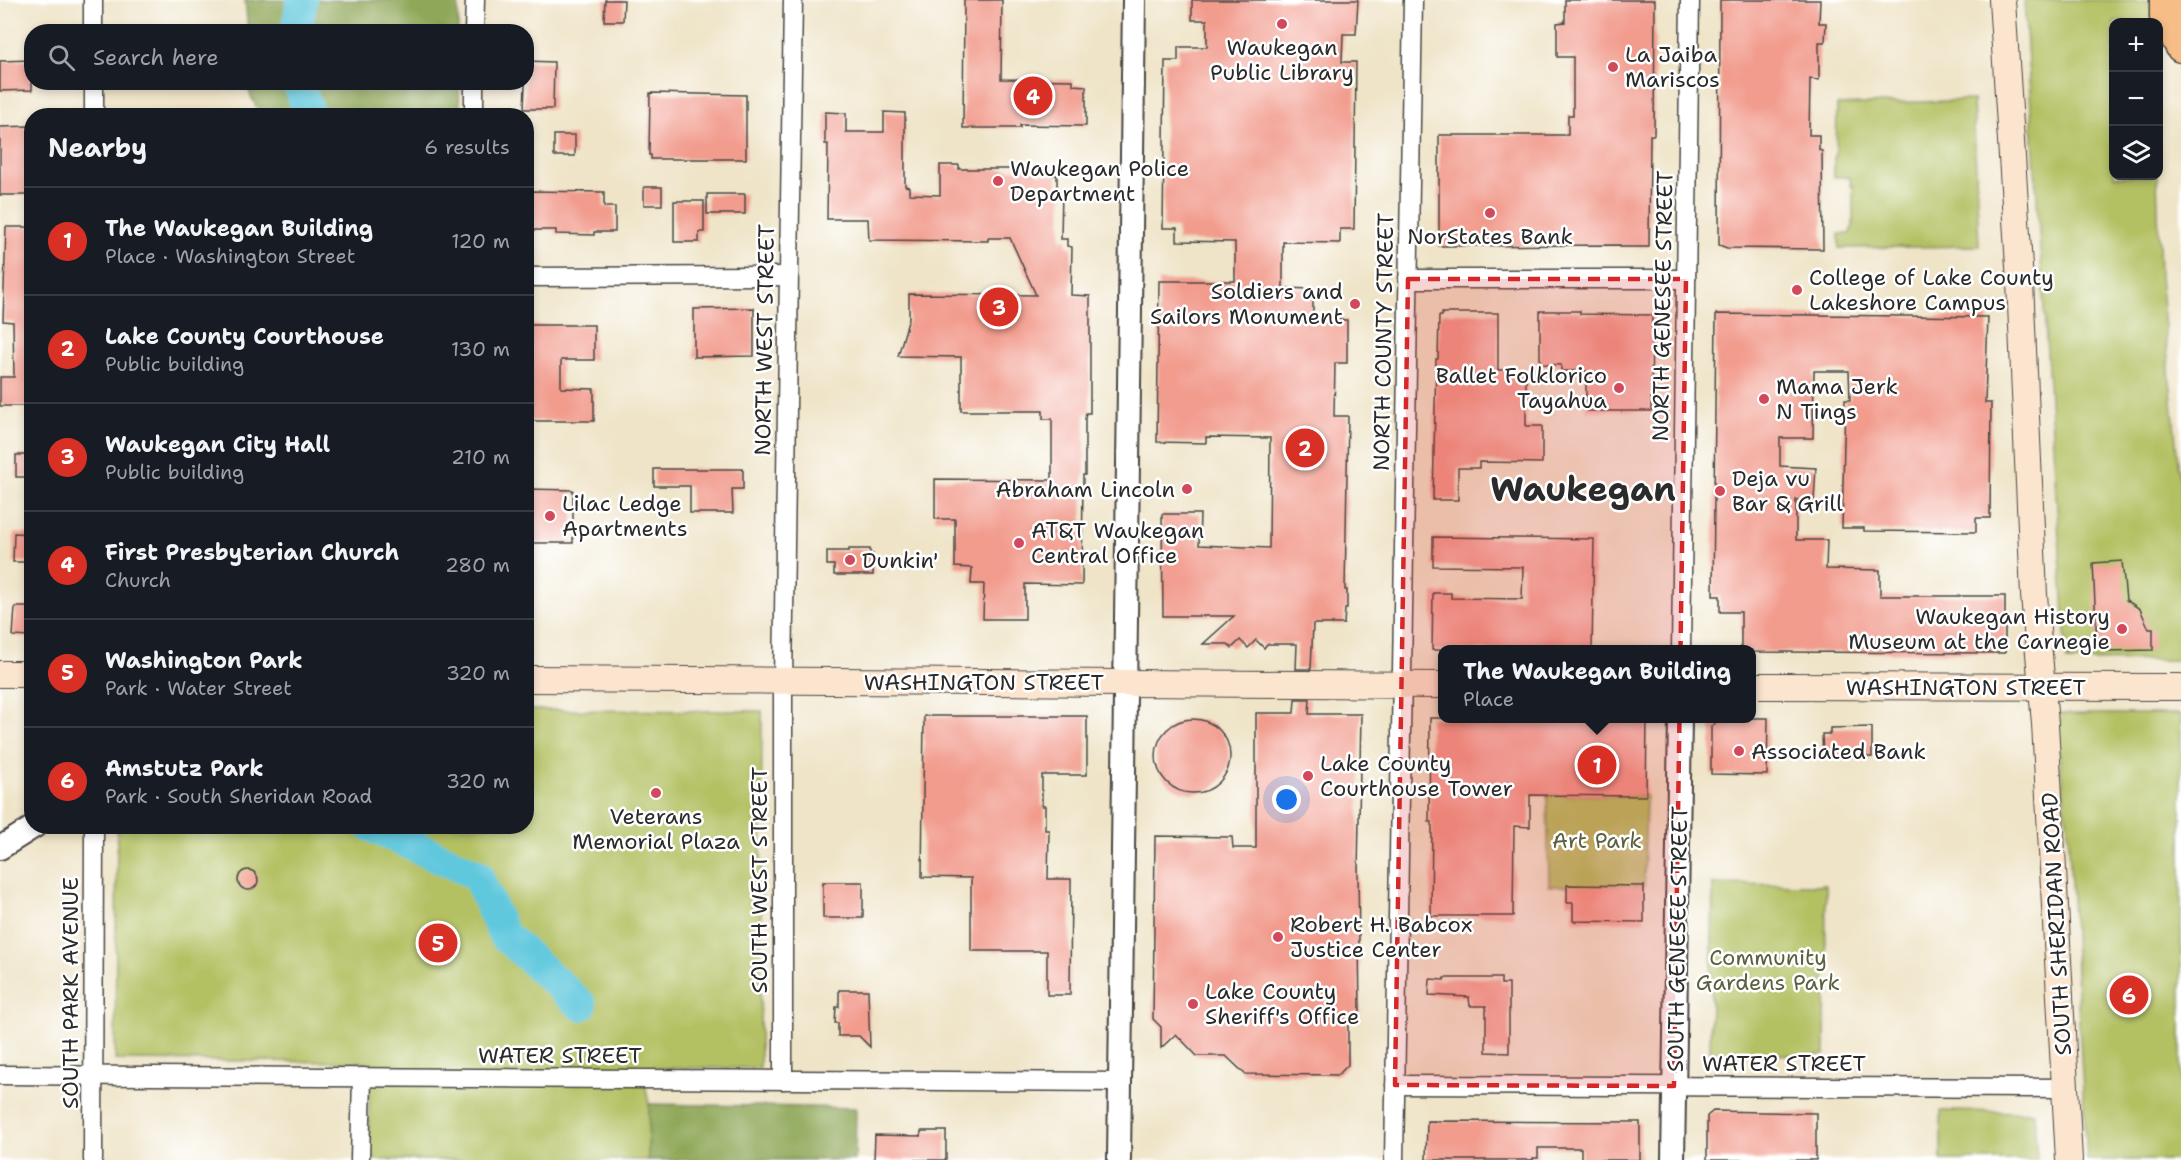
<!DOCTYPE html>
<meta charset="utf-8">
<style>
body{margin:0;font-family:"Shantell Sans",sans-serif;background:#20242c;color:#f1f3f6}
.controls{position:absolute;right:18px;top:18px;display:grid;overflow:hidden;border-radius:12px;box-shadow:0 3px 9px #0003}
.controls button{width:54px;height:54px;display:grid;place-items:center;padding:0;border:0;border-bottom:2px solid #363941;background:#171b24;color:#f1f3f6;font:30px sans-serif}
.you{position:absolute;left:1287px;top:800px;width:21px;height:21px;margin:-15px;border:4px solid #fff;border-radius:50%;background:#1a73e8;box-shadow:0 0 0 9px #1a73e833}
.badge{display:grid;place-items:center;width:39px;height:39px;border-radius:50%;background:#d93025;color:#fff;font-size:20px;font-weight:700}
.pin{position:absolute;translate:-50% -50%;border:3px solid #fff;box-shadow:0 2px 6px #0006}
.popup{position:absolute;left:1438px;top:645px;width:318px;height:78px;box-sizing:border-box;display:grid;place-content:center;border-radius:12px;background:#171b24;filter:drop-shadow(0 2px 4px #0005);font-size:20px;white-space:nowrap;color:#9ea1a6}
.popup b{font-size:22px;color:#f1f3f6}
.popup::after{content:'';position:absolute;left:50%;top:100%;margin-left:-12px;border:12px solid transparent;border-top-color:#171b24}
.list{margin:0;padding:0;list-style:none}
h2{display:flex;justify-content:space-between;align-items:center;height:78px;margin:0;padding:0 24px;font-size:26px}
h2 small{font-size:20px;font-weight:400;color:#9ea1a6}
.list li{display:grid;grid-template-columns:39px 1fr auto;gap:18px;align-items:center;box-sizing:border-box;height:108px;padding:0 24px;border-top:2px solid #363941}
.list b{display:block;font-size:22px;white-space:nowrap}
.list p{margin:0;font-size:20px;white-space:nowrap;color:#9ea1a6}
.list em{font-size:20px;font-style:normal;color:#9ea1a6}
.icon{flex:none;width:33px;height:33px;fill:none;stroke:currentColor;stroke-width:2;stroke-linecap:round;stroke-linejoin:round}
.map{position:relative;flex:none;width:2181px;height:1160px;overflow:hidden}
.search{position:absolute;background:#171b24;box-shadow:0 3px 9px #0003;left:24px;top:24px;width:510px;height:66px;display:flex;align-items:center;gap:15px;box-sizing:border-box;padding:0 21px;border-radius:24px;color:#9ea1a6;font-size:22px}
.panel{position:absolute;background:#171b24;box-shadow:0 3px 9px #0003;left:24px;top:108px;width:510px;height:726px;border-radius:24px}
.map>svg:first-child{display:block}
.green{fill:#b4c163;stroke:#707647;stroke-width:1.5}
.forest{fill:#8fa759;stroke:#5d6942;stroke-width:1.5}
.lines{fill:none;stroke-linecap:round;stroke-linejoin:round}
.river{stroke:#61c8dd;stroke-width:32}
.building{fill:#f29c8e}
.minor-casing{stroke:#484743;stroke-width:21}
.tertiary-casing{stroke:#484743;stroke-width:26}
.secondary-casing{stroke:#484743;stroke-width:28}
.trunk-casing{stroke:#484743;stroke-width:33}
.minor{stroke:#fff;stroke-width:18}
.tertiary{stroke:#fff;stroke-width:22}
.secondary{stroke:#fbe5cf;stroke-width:26}
.trunk{stroke:#f6be86;stroke-width:30}
.marked{fill:#d62828;fill-opacity:0.2;stroke:#d62828;stroke-width:4.5;stroke-dasharray:12 8;stroke-linejoin:round}
.poi-dot{fill:#d1495b;stroke:#fff;stroke-width:2}
.labels{text-anchor:middle;stroke-width:5;stroke-linejoin:round;paint-order:stroke}
.poi-label{font-size:22px;fill:#2b2b2b;stroke:#fff;text-anchor:start}
.street-label{font-size:22px;fill:#2b2b2b;stroke:#fff}
.park-label{font-size:22px;fill:#5b603f;stroke:#fff}
.town-label{font-size:34px;font-weight:bold;fill:#2b2b2b;stroke:#fff}
</style>
<div class="map">
<svg width="2181" height="1160" viewBox="0 0 2181 1160">
<rect width="100%" height="100%" fill="#fff"/>
<filter id="ink" filterUnits="userSpaceOnUse"><feTurbulence type="fractalNoise" baseFrequency=".0167" numOctaves="2"/><feDisplacementMap in="SourceGraphic" scale="12" xChannelSelector="R" yChannelSelector="G"/><feConvolveMatrix kernelMatrix="1 2 1 2 8 2 1 2 1" color-interpolation-filters="sRGB"/></filter>
<filter id="wash" filterUnits="userSpaceOnUse"><feTurbulence type="fractalNoise" baseFrequency=".008" numOctaves="4" result="noise"/><feDisplacementMap in="SourceGraphic" scale="24" xChannelSelector="R" yChannelSelector="G"/><feGaussianBlur stdDeviation="1.35" result="paint"/><feColorMatrix in="noise" values="0 0 0 0 0 0 0 0 0 0 0 0 0 0 0 0 0 1.4 0 .05"/><feComposite in="paint" operator="in"/></filter>
<g filter="url(#wash)">
<rect width="100%" height="100%" fill="#efe4c8"/>
<g class="green">
<path d="M2024,0h127l1,22h-38v154h43l3,101 21,217v166l-114,1z"/>
<path d="M1973,100l6,146 -140,2v-14h11l1,-5h2v-43h-2l-1,-9h-16v-20l2,-1 1,-51z"/>
<path d="M527,710l235,1 -2,357h-118l7,36 -1,56h-279v-98l-254,-2 2,-233 409,-1z"/>
<path d="M2055,714h126v446h-94l-19,-329z"/>
<path d="M1547,795l99,1 -2,90h-95z"/>
<path d="M1713,884l113,1 -1,170 -115,-1z"/>
<path d="M1941,1111l93,1 3,48h-96z"/>
</g>
<g class="forest">
<path d="M245,0h213v31h-210z"/>
<path d="M248,83h211l1,32h-200l-10,-21z"/>
<path d="M649,1104l207,4 -1,52h-207z"/>
</g>
<g class="lines">
<g class="river">
<path d="M296,32l6,-32"/>
<path d="M298,82l12,34"/>
<path d="M371,826l106,49 26,59 78,71"/>
</g>
</g>
<g id="blocks">
<g class="building">
<path d="M605,0h19l-1,21h-19z"/>
<path d="M964,0h38l-1,79 72,1v5l13,1v40l-66,-1v3h-57z"/>
<path d="M1192,0h166l-2,34h-13l-1,28h14l-2,167h-14v14l-57,-1v46l30,1v30l34,1v43h-12l-1,53h14l-3,174h2v19h-2l-1,15h-31l-2,45h-15l1,-25h-30l-3,4 -8,-8 -8,8 -8,-8 -8,8 -4,-4h-25l31,-28h-71l-1,-102h38l-1,31 70,3 1,-110 -64,-1v6l-49,-1 2,-161h76v-39l-58,-1v-13h-14l2,-167h13v-14h29v-27h-15z"/>
<path d="M1565,0h90l-1,135h-4l-1,112h-29v-2l-181,1v-111h129v-20h5v-58h-16v-34l8,-1z"/>
<path d="M1720,0h100l-1,23h7l-1,19h-6v38l-9,-1 -1,56h10v15l3,1 1,98 -96,-1 -8,-3z"/>
<path d="M32,60v30l-32,1v-30z"/>
<path d="M526,61l28,1 -1,47h-29z"/>
<path d="M650,93l96,2v64h-95v-4h-2z"/>
<path d="M825,112l21,1v19h38v-20l21,1v73l4,1v7l31,1v-30h19v4h78v5l20,1v15h5l-1,49h6v7l5,1 -1,48 19,1v117h-4l-1,6v56h-2l-1,110 -57,-1v35h-42l1,-35h-13l1,-16 -17,-1v-48h-20v-40l117,1v-61h-9v-8h-82v-54l-63,-1 11,-38v-24l127,1 -26,-57h-22v3l-119,-1 -1,-21h-41l1,-75h-3z"/>
<path d="M32,126v22l-4,1 1,46h-29v-68z"/>
<rect x="554" y="135" width="21" height="21"/>
<rect x="644" y="187" width="18" height="18"/>
<path d="M526,191l78,1v15h11v25h-21v3l-38,-1v-4h-30z"/>
<rect x="707" y="194" width="38" height="20"/>
<path d="M674,201h30v31h-5v10h-25z"/>
<path d="M6,227h26v179h-32v-29h14l-1,-55 -10,-1z"/>
<path d="M754,308v48l-60,1v-48z"/>
<path d="M1540,311h40v3l72,1 -1,96h-65v-40h-25v-6l-21,-1z"/>
<path d="M1442,313h56v57h28v56h16v37l-63,-1v6h-21v32h-25l3,-141h2l1,-43h3z"/>
<path d="M1716,314l272,3 -3,86h6l-1,115h-14v14l-112,-1v-3h-22l3,-128h5l-1,-29h-35l-1,67h-33v28l36,2 -2,32h-18v40h31l-1,29 54,1v26h125v57l-253,-1v-2h-11v-38h-21v-16h-7z"/>
<path d="M526,325h68v35h-33v28l33,1v32h-68z"/>
<rect x="16" y="455" width="16" height="22"/>
<path d="M654,469h89v20h-11l1,24h-43v-27h-36z"/>
<path d="M526,489l47,1v53h-47z"/>
<path d="M14,533l18,1v28h-19z"/>
<path d="M1433,537l161,2 -2,111h-160l1,-57h18v5l71,1 1,-32 -90,-1z"/>
<path d="M849,549h21v5h3v21h-39v-10h-7v-14h22z"/>
<path d="M2122,561l4,39 14,9 9,20h4v21l-47,1 -5,-2 -4,-4 -4,-82z"/>
<path d="M15,607h17v26h-2v4l-17,-1z"/>
<path d="M1295,699h15l-1,15h52l-3,158 2,139 -12,11v43l-10,10 -93,-1 -19,-18h-29l-21,-22 -15,14v-21l-8,-8 2,-183 77,1 1,11h23v-135h38z"/>
<path d="M924,716h163v59h-45v31h3v24h4l-1,49h23l-1,116h-23v-44h-76v-73l-49,-1z"/>
<path d="M1430,718h217l-1,78 -116,-1v32l-16,-1 -1,90h-82l1,-94h-3z"/>
<path d="M1720,718h48l-1,57 -56,-1v-47z"/>
<circle cx="1193" cy="756" r="37"/>
<path d="M1872,727v30h-49l-1,-23h8v-6z"/>
<circle cx="248" cy="880" r="10"/>
<rect x="823" y="882" width="40" height="36"/>
<path d="M1567,885l77,1v36l-71,-1v-18h-6z"/>
<path d="M1444,978h57v6h8v69l-23,-1v-46h-16l-1,-9 -40,-2 1,-16 14,1z"/>
<path d="M839,990h29l2,57 -11,-11h-21v-13h-3l1,-16h3z"/>
<path d="M1713,1111l103,2v47h-109v-44z"/>
<path d="M1427,1121l213,1v38h-59v-12h-43v10h-5v2h-107z"/>
<path d="M921,1131h25v29h-72l1,-25 46,1z"/>
</g>
</g>
</g>
<g filter="url(#ink)">
<use href="#blocks" fill-opacity="0" stroke="#484743" stroke-width="1.5"/>
<g class="lines">
<g class="minor-casing">
<g id="minor">
<path d="M93,0v32"/>
<path d="M474,32l1,-32"/>
<path d="M94,82v34"/>
<path d="M474,116v-34"/>
<path d="M526,277l263,-1"/>
<path d="M1408,279h278"/>
<path d="M1681,650l9,-650"/>
<path d="M0,1075l1120,7"/>
<path d="M783,1080v-399l10,-681"/>
<path d="M1395,1085l669,3"/>
<path d="M93,1160l1,-334"/>
<path d="M360,1160l2,-83"/>
<path d="M1394,1160l19,-1160"/>
</g>
</g>
<g class="tertiary-casing">
<g id="tertiary">
<path d="M0,848l35,-22"/>
<path d="M1119,1160l15,-1160"/>
<path d="M1673,1160l7,-442"/>
</g>
</g>
<g class="secondary-casing">
<g id="secondary">
<path d="M2002,0l18,282 14,313 11,129 24,436"/>
<path d="M0,674h32"/>
<path d="M526,679l916,6"/>
<path d="M1752,686l429,1"/>
</g>
</g>
<g class="trunk-casing">
<path id="trunk" d="M2165,0v18l16,29"/>
</g>
<use href="#minor" class="minor"/>
<use href="#tertiary" class="tertiary"/>
<use href="#secondary" class="secondary"/>
<use href="#trunk" class="trunk"/>
</g>
</g>
<path class="marked" d="M1408,279h278l-12,807 -279,-1z"/>
<g class="poi-dot">
<circle cx="1282" cy="24" r="6"/>
<circle cx="1613" cy="67" r="6"/>
<circle cx="998" cy="181" r="6"/>
<circle cx="1490" cy="213" r="6"/>
<circle cx="1797" cy="290" r="6"/>
<circle cx="1355" cy="304" r="6"/>
<circle cx="1619" cy="388" r="6"/>
<circle cx="1764" cy="399" r="6"/>
<circle cx="1187" cy="489" r="6"/>
<circle cx="1720" cy="491" r="6"/>
<circle cx="550" cy="516" r="6"/>
<circle cx="1019" cy="543" r="6"/>
<circle cx="850" cy="560" r="6"/>
<circle cx="2122" cy="629" r="6"/>
<circle cx="1739" cy="751" r="6"/>
<circle cx="1308" cy="776" r="6"/>
<circle cx="656" cy="793" r="6"/>
<circle cx="1278" cy="937" r="6"/>
<circle cx="1193" cy="1004" r="6"/>
</g>
<g class="labels">
<g class="poi-label">
<text x="1282" y="55" text-anchor="middle">Waukegan<tspan x="1282" dy="25">Public Library</tspan></text>
<text x="1625" y="62">La Jaiba<tspan x="1625" dy="25">Mariscos</tspan></text>
<text x="1010" y="176">Waukegan Police<tspan x="1010" dy="25">Department</tspan></text>
<text x="1490" y="244" text-anchor="middle">NorStates Bank</text>
<text x="1809" y="285">College of Lake County<tspan x="1809" dy="25">Lakeshore Campus</tspan></text>
<text x="1343" y="299" text-anchor="end">Soldiers and<tspan x="1343" dy="25">Sailors Monument</tspan></text>
<text x="1607" y="383" text-anchor="end">Ballet Folklorico<tspan x="1607" dy="25">Tayahua</tspan></text>
<text x="1776" y="394">Mama Jerk<tspan x="1776" dy="25">N Tings</tspan></text>
<text x="1732" y="486">Deja vu<tspan x="1732" dy="25">Bar &amp; Grill</tspan></text>
<text x="1175" y="497" text-anchor="end">Abraham Lincoln</text>
<text x="562" y="511">Lilac Ledge<tspan x="562" dy="25">Apartments</tspan></text>
<text x="1031" y="538">AT&amp;T Waukegan<tspan x="1031" dy="25">Central Office</tspan></text>
<text x="862" y="568">Dunkin'</text>
<text x="2110" y="624" text-anchor="end">Waukegan History<tspan x="2110" dy="25">Museum at the Carnegie</tspan></text>
<text x="1751" y="759">Associated Bank</text>
<text x="1320" y="771">Lake County<tspan x="1320" dy="25">Courthouse Tower</tspan></text>
<text x="656" y="824" text-anchor="middle">Veterans<tspan x="656" dy="25">Memorial Plaza</tspan></text>
<text x="1290" y="932">Robert H. Babcox<tspan x="1290" dy="25">Justice Center</tspan></text>
<text x="1205" y="999">Lake County<tspan x="1205" dy="25">Sheriff's Office</tspan></text>
</g>
<g class="street-label">
<text transform="translate(1662 306) rotate(-89)" y="8">NORTH GENESEE STREET</text>
<text transform="translate(764 340) rotate(-89)" y="8">NORTH WEST STREET</text>
<text transform="translate(1383 342) rotate(-89)" y="8">NORTH COUNTY STREET</text>
<text x="984" y="690">WASHINGTON STREET</text>
<text x="1966" y="695">WASHINGTON STREET</text>
<text transform="translate(759 880) rotate(-90)" y="8">SOUTH WEST STREET</text>
<text transform="translate(2056 924) rotate(-93)" y="8">SOUTH SHERIDAN ROAD</text>
<text transform="translate(1677 939) rotate(-89)" y="8">SOUTH GENESEE STREET</text>
<text transform="translate(70 993) rotate(-90)" y="8">SOUTH PARK AVENUE</text>
<text x="560" y="1063">WATER STREET</text>
<text x="1784" y="1071">WATER STREET</text>
</g>
<g class="park-label">
<text x="1597" y="848">Art Park</text>
<text x="1768" y="965">Community<tspan x="1768" dy="25">Gardens Park</tspan></text>
</g>
<g class="town-label">
<text x="1583" y="501">Waukegan</text>
</g>
</g>
</svg>
<div class="controls">
<button>+</button>
<button>−</button>
<button><svg class="icon" aria-label="layers" viewBox="0 0 24 24"><path d="M12 4l9 5-9 5-9-5zM3 14l9 5 9-5"/></svg></button>
</div>
<div class="you"></div>
<div class="pin badge" style="left:1597px;top:765px">1</div>
<div class="popup"><b>The Waukegan Building</b>Place</div>
<div class="pin badge" style="left:1305px;top:448px">2</div>
<div class="pin badge" style="left:999px;top:307px">3</div>
<div class="pin badge" style="left:1033px;top:96px">4</div>
<div class="pin badge" style="left:438px;top:943px">5</div>
<div class="pin badge" style="left:2129px;top:995px">6</div>
<div class="search"><svg class="icon" aria-label="search" viewBox="0 0 24 24"><circle cx="10" cy="10" r="6"/><path d="M15 15l6 6"/></svg>Search here</div>
<section class="panel">
<h2>Nearby<small>6 results</small></h2>
<ul class="list">
<li><span class="badge">1</span><div><b>The Waukegan Building</b><p>Place · Washington Street</p></div><em>120 m</em></li>
<li><span class="badge">2</span><div><b>Lake County Courthouse</b><p>Public building</p></div><em>130 m</em></li>
<li><span class="badge">3</span><div><b>Waukegan City Hall</b><p>Public building</p></div><em>210 m</em></li>
<li><span class="badge">4</span><div><b>First Presbyterian Church</b><p>Church</p></div><em>280 m</em></li>
<li><span class="badge">5</span><div><b>Washington Park</b><p>Park · Water Street</p></div><em>320 m</em></li>
<li><span class="badge">6</span><div><b>Amstutz Park</b><p>Park · South Sheridan Road</p></div><em>320 m</em></li>
</ul>
</section>
</div>
